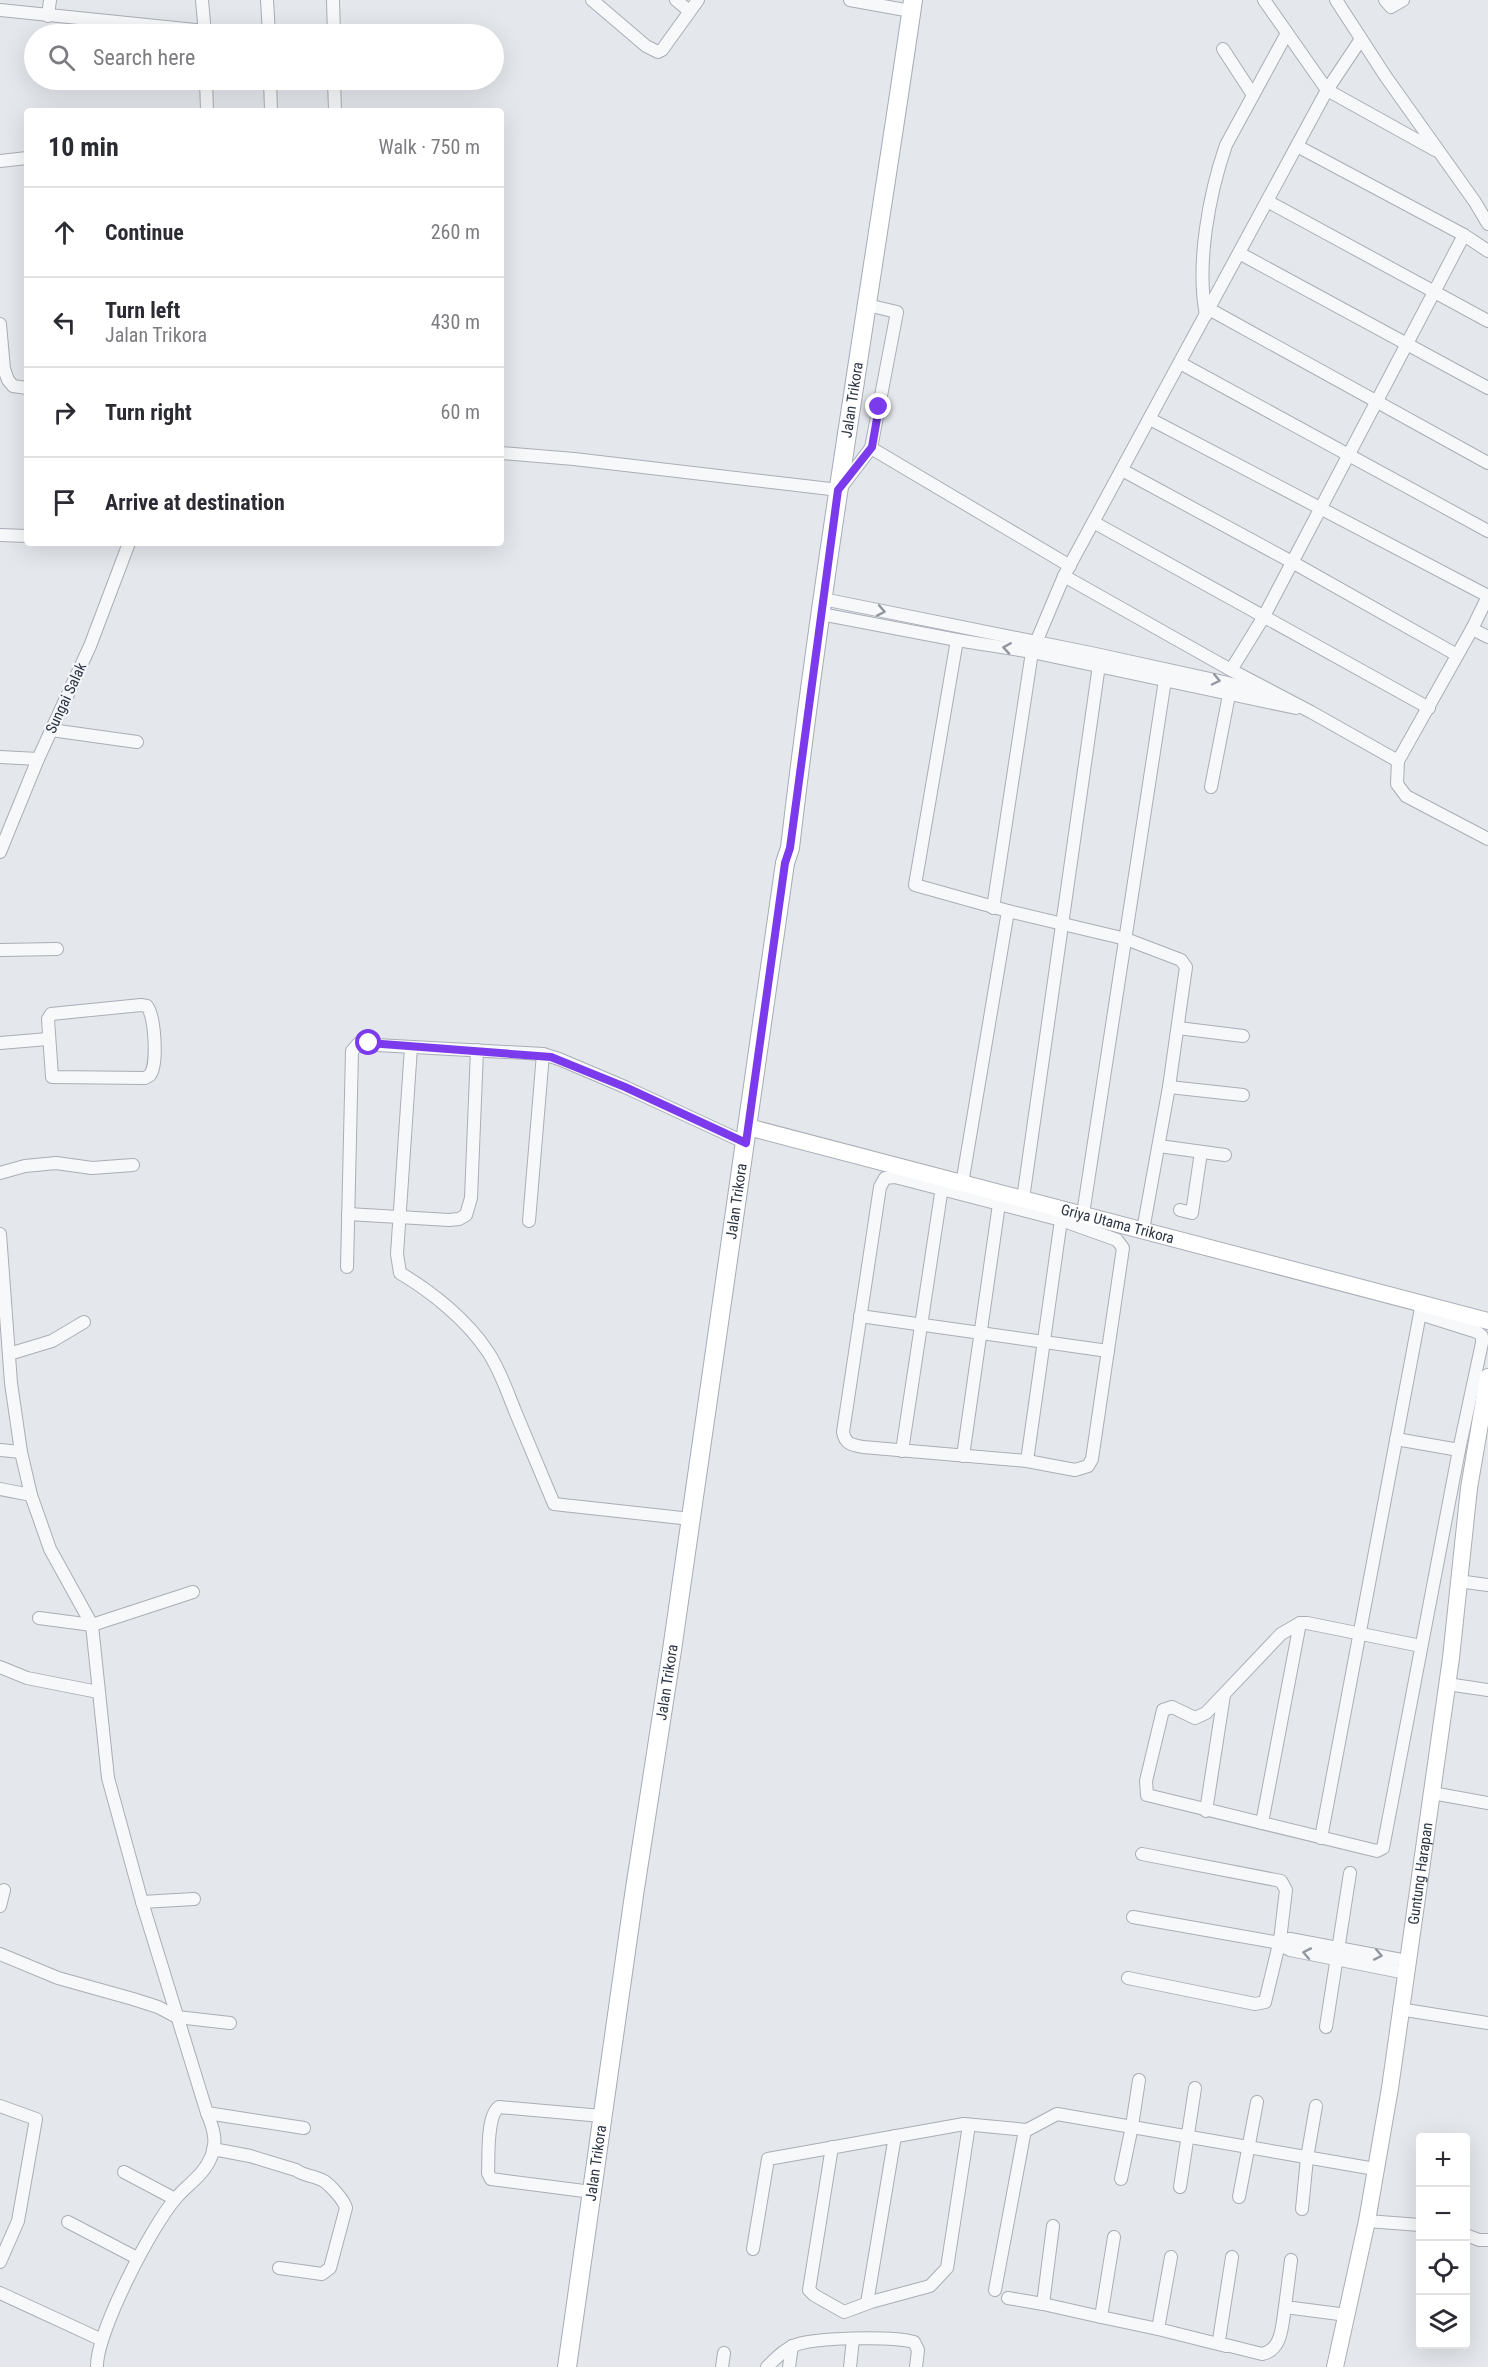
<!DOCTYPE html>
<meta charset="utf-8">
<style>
body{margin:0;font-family:"Roboto Condensed",sans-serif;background:#f2f2f3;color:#2b2b33}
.controls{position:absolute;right:18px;bottom:18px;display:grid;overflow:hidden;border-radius:6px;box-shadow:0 6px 24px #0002}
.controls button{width:54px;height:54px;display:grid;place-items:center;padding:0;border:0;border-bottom:2px solid #e1e1e2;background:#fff;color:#2b2b33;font:30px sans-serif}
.stop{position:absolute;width:18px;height:18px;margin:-14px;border:4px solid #7c3aed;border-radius:50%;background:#fff}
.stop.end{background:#7c3aed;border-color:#fff;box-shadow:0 2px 6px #0008}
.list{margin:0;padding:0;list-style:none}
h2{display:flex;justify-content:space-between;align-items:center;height:78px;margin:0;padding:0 24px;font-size:26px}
h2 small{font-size:20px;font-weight:400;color:#7c7c81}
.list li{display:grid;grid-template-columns:39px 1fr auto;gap:18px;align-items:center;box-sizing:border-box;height:90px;padding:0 24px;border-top:2px solid #e1e1e2}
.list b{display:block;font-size:22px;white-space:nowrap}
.list p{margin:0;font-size:20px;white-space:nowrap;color:#7c7c81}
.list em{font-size:20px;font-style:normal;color:#7c7c81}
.icon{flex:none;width:33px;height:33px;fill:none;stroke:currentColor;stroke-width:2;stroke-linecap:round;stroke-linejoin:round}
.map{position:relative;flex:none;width:1488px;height:2367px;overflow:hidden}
.search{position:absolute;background:#fff;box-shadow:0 6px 24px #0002;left:24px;top:24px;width:480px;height:66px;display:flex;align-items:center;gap:15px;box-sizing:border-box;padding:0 21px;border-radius:33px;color:#7c7c81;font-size:22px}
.panel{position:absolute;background:#fff;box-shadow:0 6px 24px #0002;left:24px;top:108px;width:480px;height:438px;border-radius:6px}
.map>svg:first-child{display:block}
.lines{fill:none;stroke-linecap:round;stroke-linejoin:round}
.street-casing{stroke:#a9aeb6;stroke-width:14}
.secondary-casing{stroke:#a9aeb6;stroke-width:18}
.primary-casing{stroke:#a4acb7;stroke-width:20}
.street{stroke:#f7f8fa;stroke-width:12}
.secondary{stroke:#fff;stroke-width:16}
.primary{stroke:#fff;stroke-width:18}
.oneway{stroke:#92969f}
.route{stroke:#7c3aed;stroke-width:8}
.labels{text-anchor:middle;stroke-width:4.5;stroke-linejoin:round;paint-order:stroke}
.street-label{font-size:15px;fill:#2c3544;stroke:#f4f6f9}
</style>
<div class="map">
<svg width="1488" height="2367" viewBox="0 0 1488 2367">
<rect width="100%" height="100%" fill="#e4e7ec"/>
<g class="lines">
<g class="street-casing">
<g id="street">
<path d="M202,0l3,34"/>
<path d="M267,0l2,34"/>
<path d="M333,0l1,34"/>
<path d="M592,0l54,46 12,6 4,-2 36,-50"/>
<path d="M676,0l13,11"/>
<path d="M850,0l61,11"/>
<path d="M1264,0l63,90 108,60"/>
<path d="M1336,0l50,77 89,125 13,22"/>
<path d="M1385,0l6,7 12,-7"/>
<path d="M0,10l205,21"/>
<path d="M48,16l2,-16"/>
<path d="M1223,49l30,46"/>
<path d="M206,80l1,31"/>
<path d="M270,80l1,31"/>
<path d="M334,80l1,31"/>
<path d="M1297,146l167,89 24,16"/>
<path d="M0,161l27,-3"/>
<path d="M1267,201l221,120"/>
<path d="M1239,253l249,135"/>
<path d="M867,305l30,7 -26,136 199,118"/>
<path d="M1209,309l279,154"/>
<path d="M1206,315c-10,-51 3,-121 20,-170l61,-112"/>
<path d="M0,324l4,45 4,11 5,6 14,2"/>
<path d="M1180,363l308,168"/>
<path d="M1150,419l338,177"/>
<path d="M501,453l73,6 265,31 32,-42"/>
<path d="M1122,470l170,92 165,93"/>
<path d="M1095,523l334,185"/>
<path d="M0,535l27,1"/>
<path d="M1064,576l167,94 80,42 87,49 74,-132 16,-33"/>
<path d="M823,599l268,54 133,29 38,10"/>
<path d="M821,614l136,26 75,12 264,56"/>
<path d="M1472,629l16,8"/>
<path d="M957,640l-42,245 93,26 118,28 55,21 5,7 -17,120 -26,143"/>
<path d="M1231,670l32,-52 201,-383"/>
<path d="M51,730l86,12"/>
<path d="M0,757l38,2"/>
<path d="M1398,761l-1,23 9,12 82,43"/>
<path d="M1211,787l18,-92"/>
<path d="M0,852l38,-93 52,-113 39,-103"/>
<path d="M993,908l39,-256 32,-76 263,-486 34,-51"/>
<path d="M0,950l57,-1"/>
<path d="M141,1005l6,1c8,11 11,58 3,69l-5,3 -93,-1 -4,-58 3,-5z"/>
<path d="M1178,1028l65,8"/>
<path d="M0,1043l48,-4"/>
<path d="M411,1047l-14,207 3,19c32,19 67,47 88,79 12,18 19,39 27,59 13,31 26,62 39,93l137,15"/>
<path d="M1169,1087l74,8"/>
<path d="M1159,1146l66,9"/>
<path d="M0,1173l25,-7 31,-3 36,5 41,-3"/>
<path d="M895,1177l166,43 56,20 6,8 -31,211 -4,7 -13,4 -48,-9 -164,-14c-11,-2 -18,-3 -20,-15l37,-245 5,-9z"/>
<path d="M962,1184l46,-273"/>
<path d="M1023,1199l76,-534"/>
<path d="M1180,1210l12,3 9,-61"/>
<path d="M348,1214l101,6 10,-1 7,-4 5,-17 6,-148"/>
<path d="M1083,1214l82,-534"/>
<path d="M529,1221l14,-167"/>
<path d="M0,1234l11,149 10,69 10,43 19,54 42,76 16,153 34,124 65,211c6,14 11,29 4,44 -7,18 -23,27 -35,41 -24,27 -80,135 -79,169"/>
<path d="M347,1267l5,-216 6,-7 185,10 16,5 66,28 121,56"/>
<path d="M1420,1314l57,18 5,4v7l-23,107 -76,398 -6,3 -230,-56 -1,-14 17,-71 9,-3 23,11 11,-5 75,-79 19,-11h7l114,23"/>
<path d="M860,1316l248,35"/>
<path d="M9,1354l43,-13 32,-19"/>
<path d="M1396,1439l63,11"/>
<path d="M0,1450l21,2"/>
<path d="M902,1451l40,-264"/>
<path d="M963,1456l37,-259"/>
<path d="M1027,1461l34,-241"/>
<path d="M0,1489l31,6"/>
<path d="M1458,1581l30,4"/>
<path d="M39,1618l53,7 101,-33"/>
<path d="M0,1667l27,11 71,14"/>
<path d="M1447,1684l41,6"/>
<path d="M1432,1793l56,10"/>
<path d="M1206,1811l18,-116"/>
<path d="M1262,1823l38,-200"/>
<path d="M1321,1838l100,-530"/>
<path d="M142,1902l52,-3"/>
<path d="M0,1906l4,-16"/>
<path d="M1133,1917l141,25 16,-3 117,22"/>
<path d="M1274,1942l16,8 116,23"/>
<path d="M0,1954l58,24 75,21 25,8 19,10 53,6"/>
<path d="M1128,1978l127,26 10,-2 15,-62 6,-50 -5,-9 -139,-27"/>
<path d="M1399,2009l89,14"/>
<path d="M1326,2027l24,-154"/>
<path d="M0,2106l36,13 -18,102 -18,41"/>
<path d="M207,2113l97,15"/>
<path d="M832,2147l-23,143 5,5 30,17 27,-10 59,-16 17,-18 22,-143"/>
<path d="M213,2149l37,7 46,14c8,6 19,6 28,11 7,5 20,19 22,27l-16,60 -8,6 -43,-6"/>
<path d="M124,2172l51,27"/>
<path d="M1121,2179l11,-53 7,-46"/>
<path d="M1180,2187l15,-99"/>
<path d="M592,2192l-101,-13 -3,-6c1,-15 -2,-57 11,-66l103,9"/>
<path d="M1239,2197l18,-95"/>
<path d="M1302,2209l5,-51 9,-52"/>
<path d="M1367,2221l53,4"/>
<path d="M68,2222l69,36"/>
<path d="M1053,2226l-10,78 58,13"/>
<path d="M1466,2235l13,5h9"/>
<path d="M1114,2237l-13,80 57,12"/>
<path d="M753,2249l15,-90 196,-35 63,6 30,-16 318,55"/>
<path d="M1171,2257l-13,72 68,17"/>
<path d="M1232,2257l-13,83 3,4 40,10c21,-4 20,-31 23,-47"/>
<path d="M1291,2260l-6,47 62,8"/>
<path d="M995,2290l30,-160"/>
<path d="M0,2293l102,47"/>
<path d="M1008,2298l35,6"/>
<path d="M867,2303l28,-167"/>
<path d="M722,2367l2,-14"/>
<path d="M767,2367c7,-7 16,-17 26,-21 19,-9 101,-10 121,-4l4,8 -2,17"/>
<path d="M789,2367l3,-21"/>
<path d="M850,2367l3,-28"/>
</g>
</g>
<g class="secondary-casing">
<g id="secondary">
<path id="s1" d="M748,1127l740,194"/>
<path id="s2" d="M1335,2367l32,-146 23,-133 61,-430 18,-170 19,-111"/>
</g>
</g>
<g class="primary-casing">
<g id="primary">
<path id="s3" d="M567,2367l67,-472 38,-245 113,-787 5,-15c33,-284 82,-565 123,-848"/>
</g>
</g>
<use href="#street" class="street"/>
<use href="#secondary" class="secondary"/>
<use href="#primary" class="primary"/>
</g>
<defs><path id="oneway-chevron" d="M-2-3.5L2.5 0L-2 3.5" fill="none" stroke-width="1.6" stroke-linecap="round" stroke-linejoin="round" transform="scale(1.5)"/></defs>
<g class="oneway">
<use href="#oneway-chevron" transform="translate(881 611) rotate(11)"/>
<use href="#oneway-chevron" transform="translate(1007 648) rotate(-171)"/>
<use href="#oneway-chevron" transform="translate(1216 680) rotate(12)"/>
<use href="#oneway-chevron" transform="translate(1307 1953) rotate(-169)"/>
<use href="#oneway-chevron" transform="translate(1378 1955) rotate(11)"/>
</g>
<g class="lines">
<path class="route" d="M369,1043l182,14 74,30 121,56 39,-280 5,-15 48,-358 34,-43 7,-40"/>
</g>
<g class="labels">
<g class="street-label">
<text dy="5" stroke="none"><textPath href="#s3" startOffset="1988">Jalan Trikora</textPath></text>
<text transform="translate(66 698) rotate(-65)" y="5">Sungai Salak</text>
<text dy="5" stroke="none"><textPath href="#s3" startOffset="1178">Jalan Trikora</textPath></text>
<text dy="5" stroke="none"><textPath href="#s1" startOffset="382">Griya Utama Trikora</textPath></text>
<text dy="5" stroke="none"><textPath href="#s3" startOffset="692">Jalan Trikora</textPath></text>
<text dy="5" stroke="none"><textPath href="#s2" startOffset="501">Guntung Harapan</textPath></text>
<text dy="5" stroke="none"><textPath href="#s3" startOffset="206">Jalan Trikora</textPath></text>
</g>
</g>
</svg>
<div class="controls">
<button>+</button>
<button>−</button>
<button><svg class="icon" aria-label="locate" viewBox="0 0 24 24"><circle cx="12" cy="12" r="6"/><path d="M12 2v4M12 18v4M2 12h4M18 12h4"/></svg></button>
<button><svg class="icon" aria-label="layers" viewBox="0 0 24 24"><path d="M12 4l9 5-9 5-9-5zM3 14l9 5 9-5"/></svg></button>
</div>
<div class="stop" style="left:369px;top:1043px"></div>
<div class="stop end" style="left:879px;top:407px"></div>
<div class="search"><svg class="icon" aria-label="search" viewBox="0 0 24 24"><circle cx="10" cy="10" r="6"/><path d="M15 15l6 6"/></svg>Search here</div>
<section class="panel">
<h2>10 min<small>Walk · 750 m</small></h2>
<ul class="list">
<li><svg class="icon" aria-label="ahead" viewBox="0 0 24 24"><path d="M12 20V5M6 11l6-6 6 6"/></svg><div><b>Continue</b></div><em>260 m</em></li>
<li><svg class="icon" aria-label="left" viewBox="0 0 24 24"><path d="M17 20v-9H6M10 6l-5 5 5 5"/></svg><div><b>Turn left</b><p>Jalan Trikora</p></div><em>430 m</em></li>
<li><svg class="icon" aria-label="right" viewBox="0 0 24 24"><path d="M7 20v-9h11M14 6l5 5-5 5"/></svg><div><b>Turn right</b></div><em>60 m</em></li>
<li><svg class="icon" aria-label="arrive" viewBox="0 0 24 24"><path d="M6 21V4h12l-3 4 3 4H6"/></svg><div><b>Arrive at destination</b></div></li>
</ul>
</section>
</div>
